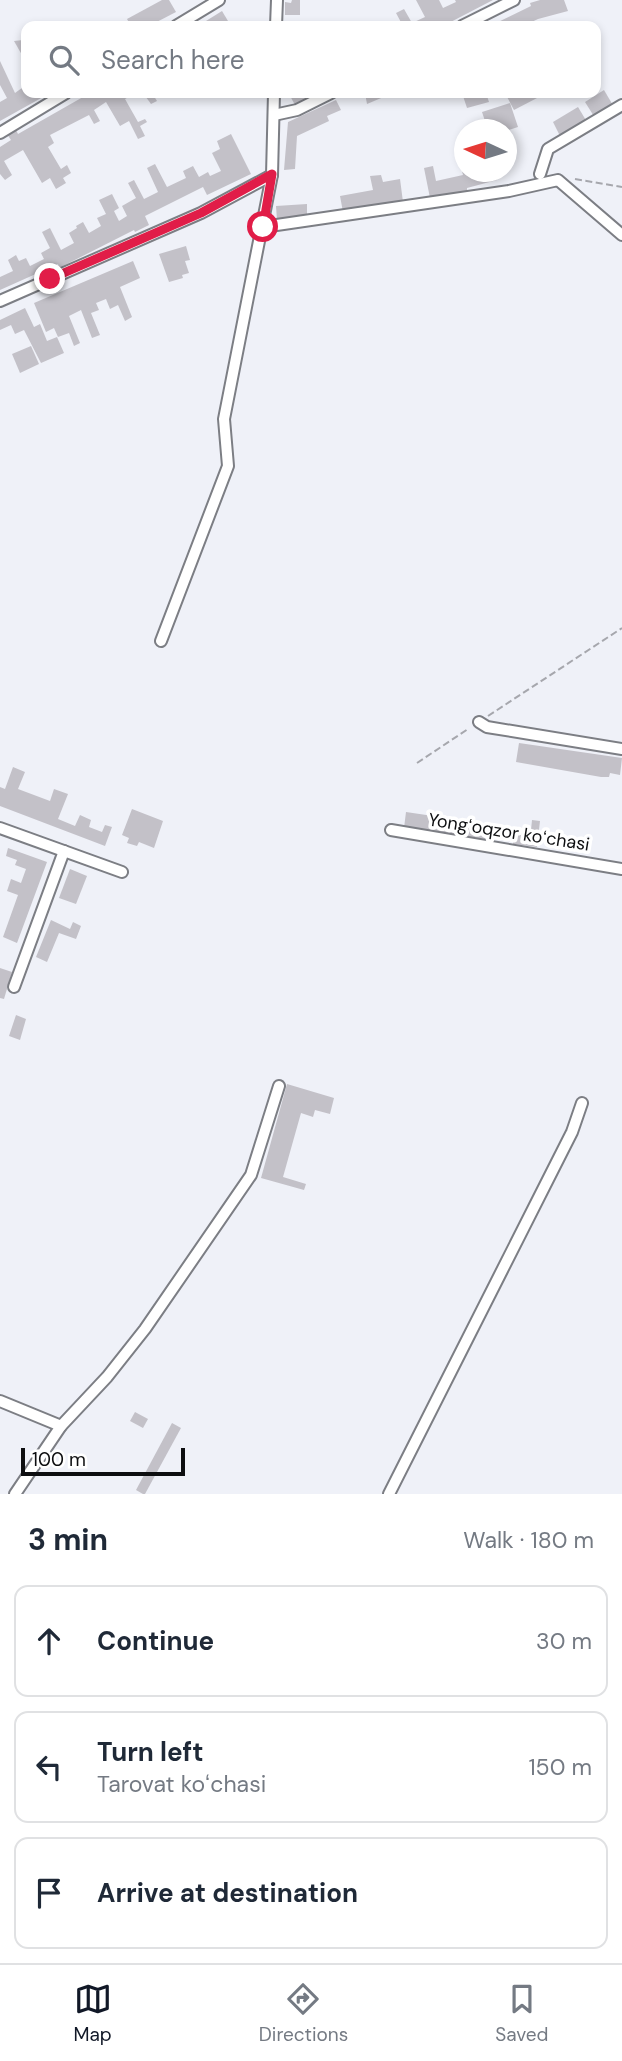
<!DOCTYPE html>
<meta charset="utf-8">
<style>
body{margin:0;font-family:"DM Sans",sans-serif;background:#f2f2f3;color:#1f2937}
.compass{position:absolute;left:454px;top:119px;width:63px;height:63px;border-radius:50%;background:#fff;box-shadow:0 4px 10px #0003;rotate:274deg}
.scale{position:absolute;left:21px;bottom:18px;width:164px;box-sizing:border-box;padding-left:7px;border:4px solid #0d0e10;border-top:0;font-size:19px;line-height:24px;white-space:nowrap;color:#0d0e10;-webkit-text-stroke:5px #fff;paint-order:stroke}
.stop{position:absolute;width:21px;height:21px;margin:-16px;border:5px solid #e11d48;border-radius:50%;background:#fff}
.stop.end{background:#e11d48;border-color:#fff;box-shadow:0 2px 7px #0008}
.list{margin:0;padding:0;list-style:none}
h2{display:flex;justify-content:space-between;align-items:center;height:91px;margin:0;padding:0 28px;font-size:30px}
h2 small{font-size:23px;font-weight:400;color:#747a83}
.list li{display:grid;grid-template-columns:46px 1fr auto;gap:21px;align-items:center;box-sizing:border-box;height:112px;margin:0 14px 14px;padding:0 14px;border:2px solid #e0e1e3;border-radius:14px}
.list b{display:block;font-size:26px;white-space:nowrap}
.list p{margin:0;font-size:23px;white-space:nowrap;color:#747a83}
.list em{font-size:23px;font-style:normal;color:#747a83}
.icon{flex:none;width:38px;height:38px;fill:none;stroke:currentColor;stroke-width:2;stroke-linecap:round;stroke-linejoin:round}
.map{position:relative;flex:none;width:622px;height:1494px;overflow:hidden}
.search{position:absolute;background:#fff;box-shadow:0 4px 10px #0003;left:21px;right:21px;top:21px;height:77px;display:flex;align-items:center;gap:18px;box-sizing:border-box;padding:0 24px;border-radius:14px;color:#747a83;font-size:26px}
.sheet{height:469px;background:#fff}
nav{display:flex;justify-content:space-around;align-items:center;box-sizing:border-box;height:98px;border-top:2px solid #e0e1e3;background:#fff;font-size:19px;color:#747a83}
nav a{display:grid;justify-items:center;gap:4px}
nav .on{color:#111827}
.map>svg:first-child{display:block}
.building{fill:#c3c1c8}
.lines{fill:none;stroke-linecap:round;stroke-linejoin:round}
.street-casing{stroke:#7c7e84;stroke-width:14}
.path{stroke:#a6a7ad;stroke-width:2;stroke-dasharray:7 3.5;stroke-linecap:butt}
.street{stroke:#fff;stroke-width:10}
.route{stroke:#e11d48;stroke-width:9}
.labels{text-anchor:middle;stroke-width:7;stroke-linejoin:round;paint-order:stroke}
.street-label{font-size:18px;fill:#0d0e10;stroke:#fff}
</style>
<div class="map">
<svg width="622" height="1494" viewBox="0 0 622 1494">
<rect width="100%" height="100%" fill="#eff1f8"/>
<g class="building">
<path d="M162,0h7l7,12 -27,14h-18l-4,-7z"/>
<path d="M292,0h8v15h-15v-13l6,1z"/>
<path d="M416,0h23l4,8 13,-6 -1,-2h38l-50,26h-40l-7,-13 8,-4 8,14 13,-6z"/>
<path d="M540,0h24l4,11 -30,8 -15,7h-33l41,-20 -1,-3z"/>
<path d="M222,11l9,15h-33z"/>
<path d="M23,40l3,5v17l-12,-21z"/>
<path d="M0,61l15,32 11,-8v8h16l1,4 -43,24v-19l7,-4 -7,-13z"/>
<path d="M604,90l10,17 -19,11 -10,-16z"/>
<path d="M90,93h46l-11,6 13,23 7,-3 2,3 -7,4 5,10 -7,3 -9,-18 -9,5 -14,-24 -12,8 6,11 -6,3 -5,-9 -39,20 4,8 -6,4 13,22 6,-4 4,8 -8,5 3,5 -10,6 -6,-11 -8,5 -19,-33 -19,11 8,14 -7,5 -5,-6v-27l11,-7 -4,-6 9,-4 2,4z"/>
<path d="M143,93h9l5,8 -6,3z"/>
<path d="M292,93h25l-22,12 -6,-11z"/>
<path d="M365,93h28l-26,11z"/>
<path d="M462,93h24l3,9 -22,6z"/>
<path d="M505,93h31l3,4 -25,13z"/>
<path d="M336,100l5,10 -14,6 2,5 -32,15 -2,33 -11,1 4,-48z"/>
<path d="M510,103l8,24 -12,4 -18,-1 -6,-18z"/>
<path d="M578,107l9,15 -27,14 -7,-14z"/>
<path d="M231,134l20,40 -44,21 -4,-8 -58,29 4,9 -14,7 -1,-2 -75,38 -1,-4 -58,26v-13l13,-6 -5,-11 8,-5 3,6 7,-3 4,8 14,-7 -3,-6 9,-5 -8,-16 8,-4 11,22 13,-7 -5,-10 8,-5 -1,-2 7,-4 6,11 12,-7 -4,-8 9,-4 -7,-14 13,-6 7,14 -5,3 5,10 8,-5 -5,-10 14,-8 -8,-15 6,-3 10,19 14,-7 -11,-24 8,-4 12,23 19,-9 -3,-7 10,-5 6,11 9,-5 2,4 11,-5 -9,-18 8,-4 -3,-8z"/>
<path d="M464,150v22h31l2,8 -30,8v3l-37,7 -6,-30 9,-2 3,15 27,-6 -6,-23z"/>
<path d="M381,175l2,7 17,-3 3,23 -60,10 -3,-16 33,-6 -3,-14z"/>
<path d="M307,204v15l-30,1 -1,-14z"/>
<path d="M186,246l4,14 -5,1 4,12 -7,2 1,3 -14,4 -10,-28z"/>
<path d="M133,261l7,17 -20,9 12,30 -7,4 -7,-16 -8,4 -4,-10 -10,4 3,7 -8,3 9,22 -8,3 -11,-28 -12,6 11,27 -6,3 -5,-13 -11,4 -4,-9 -8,4 -12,-29z"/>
<path d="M25,308l9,19 6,-3 7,17 10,-4 7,16 -23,10 -17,-33 -9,4 -4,-9 -11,5v-10z"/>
<path d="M31,346l8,18 -19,9 -8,-19z"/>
<path d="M519,743l103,15 -2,17 -10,-2 -1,4h-8l-85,-15z"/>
<path d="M13,767l12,5 -7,17 32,12 4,-12 14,5 -10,25 17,7 5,-11 11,5 -2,7 13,5 3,-7 7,2 -7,19 -105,-40v-19l5,2z"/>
<path d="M132,809l31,12 -9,27 -15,-6 -2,4 -10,-3 2,-5 -7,-3z"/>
<path d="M406,812l81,12 -2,16 -81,-12z"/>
<path d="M532,820l8,1 -3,26 -24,-3 1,-15 17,1z"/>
<path d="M8,848l39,14 -30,81 -14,-6 15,-42 -11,-4 4,-12 10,4 5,-14 -11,-4 2,-5 -11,-4z"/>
<path d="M70,869l17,7 -11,28 -17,-6z"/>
<path d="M51,920l19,9 3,-7 8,4 -5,13 -17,-6 -12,29 -11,-5z"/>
<path d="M0,968l12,4 -8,27 -4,-1z"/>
<path d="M16,1015l10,4 -6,21 -11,-4z"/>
<path d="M287,1084l47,14 -4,16 -15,-4 -2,7 -12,-4 -18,64 23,7 -2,6 -43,-12z"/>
<path d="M135,1412l13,7 -5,9 -13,-7z"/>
<path d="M172,1423l9,5 -36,66h-2l-7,-4z"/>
</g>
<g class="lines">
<g class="street-casing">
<g id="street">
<path d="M176,26l43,-26"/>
<path d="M276,26l1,-26"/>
<path d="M462,26l52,-26"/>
<path d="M274,115l23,-5 34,-17"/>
<path d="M0,133l66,-40"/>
<path d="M540,174l8,-25 74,-44"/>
<path d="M263,227l246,-36 49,-11 64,55"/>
<path d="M0,301l201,-88 71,-38"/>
<path d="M161,641l67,-175 -4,-47 48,-244 2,-82"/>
<path d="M479,722l8,5 135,22"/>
<path d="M0,828l122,44"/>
<path d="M391,830l231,39"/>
<path d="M14,987l50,-136"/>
<path d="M0,1401l61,25 46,-49 38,-48 106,-154 28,-89"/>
<path d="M15,1494l46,-68"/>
<path d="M389,1494l183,-362 10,-29"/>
</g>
</g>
<g class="path">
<path d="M575,179l47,8"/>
<path d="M488,716l134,-88"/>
<path d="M417,763l51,-34"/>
</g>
<use href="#street" class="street"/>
</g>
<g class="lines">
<path class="route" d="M50,279l151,-66 71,-39 -9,53"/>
</g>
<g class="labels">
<g class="street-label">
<text transform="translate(509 832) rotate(9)" y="6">Yongʻoqzor koʻchasi</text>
</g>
</g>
</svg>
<svg class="compass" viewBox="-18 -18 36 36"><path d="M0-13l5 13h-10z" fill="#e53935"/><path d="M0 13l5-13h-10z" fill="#747a83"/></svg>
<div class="scale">100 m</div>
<div class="stop" style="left:263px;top:227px"></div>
<div class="stop end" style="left:50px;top:279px"></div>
<div class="search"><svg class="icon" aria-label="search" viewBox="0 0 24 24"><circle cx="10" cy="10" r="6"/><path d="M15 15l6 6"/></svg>Search here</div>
</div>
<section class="sheet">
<h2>3 min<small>Walk · 180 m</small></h2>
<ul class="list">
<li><svg class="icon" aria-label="ahead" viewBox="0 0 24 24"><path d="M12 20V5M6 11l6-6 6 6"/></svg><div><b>Continue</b></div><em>30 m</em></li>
<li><svg class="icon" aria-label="left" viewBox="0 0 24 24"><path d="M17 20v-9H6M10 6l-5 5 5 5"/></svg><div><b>Turn left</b><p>Tarovat koʻchasi</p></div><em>150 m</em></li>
<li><svg class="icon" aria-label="arrive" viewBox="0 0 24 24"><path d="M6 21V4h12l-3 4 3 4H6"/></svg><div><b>Arrive at destination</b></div></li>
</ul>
</section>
<nav>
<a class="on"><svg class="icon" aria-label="map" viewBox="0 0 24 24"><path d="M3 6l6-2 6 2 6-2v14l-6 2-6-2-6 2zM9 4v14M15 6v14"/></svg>Map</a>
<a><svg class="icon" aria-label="directions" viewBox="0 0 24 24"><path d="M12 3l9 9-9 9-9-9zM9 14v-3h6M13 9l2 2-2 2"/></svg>Directions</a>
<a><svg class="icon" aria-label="saved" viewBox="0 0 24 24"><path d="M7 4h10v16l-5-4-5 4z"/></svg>Saved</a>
</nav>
